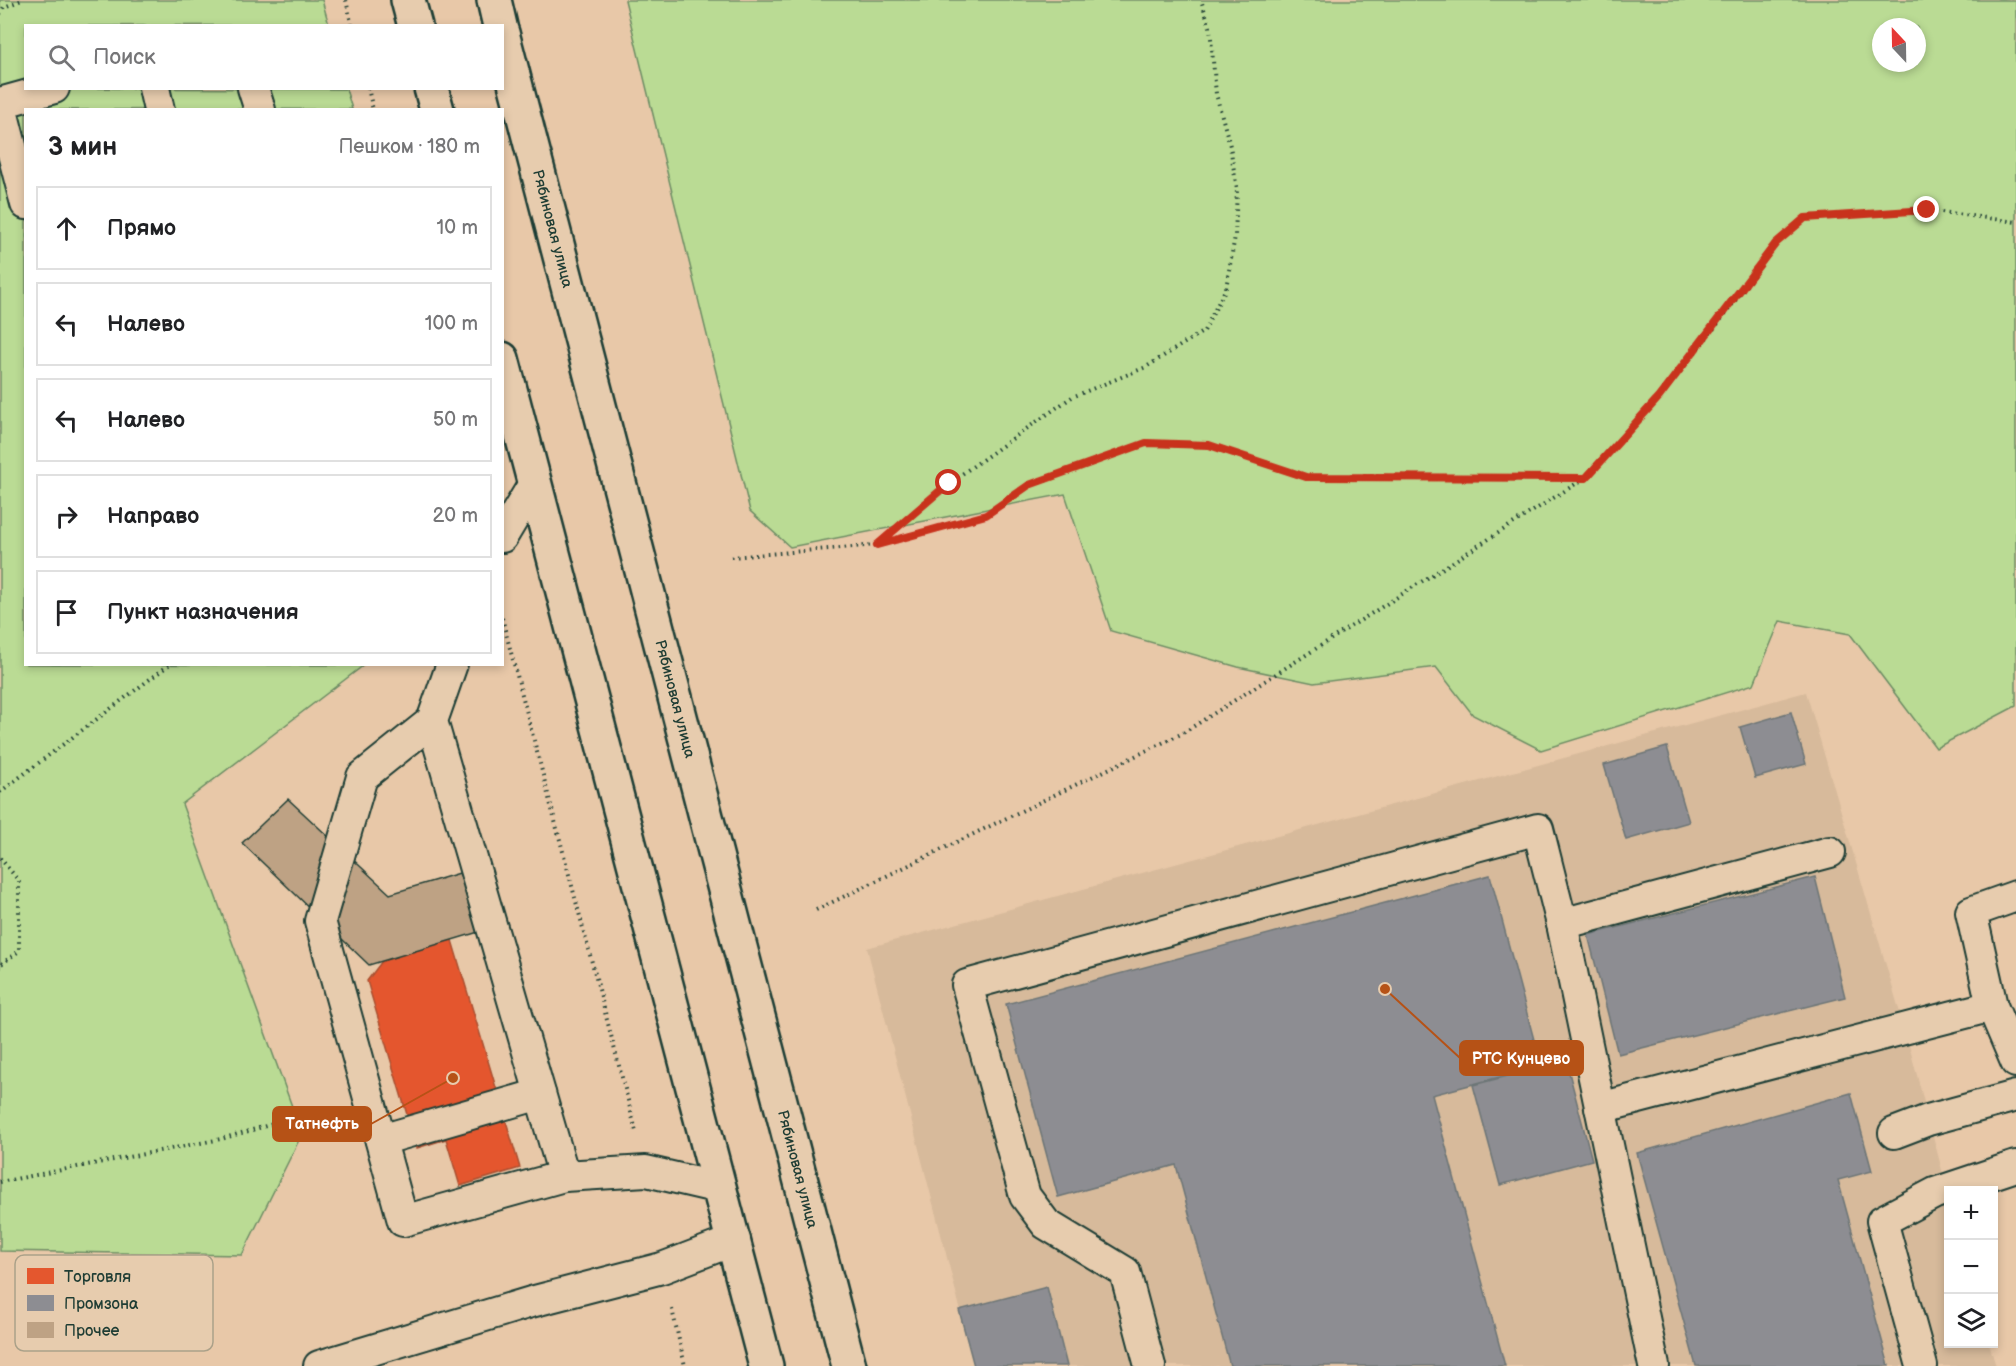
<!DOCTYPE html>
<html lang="ru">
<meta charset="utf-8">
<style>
body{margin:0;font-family:"Balsamiq Sans",sans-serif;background:#f6f6f6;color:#202124}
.controls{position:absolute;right:18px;bottom:18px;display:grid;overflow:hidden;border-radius:0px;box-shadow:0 3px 9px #0003}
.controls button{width:54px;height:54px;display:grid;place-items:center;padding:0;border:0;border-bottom:2px solid #e0e0e0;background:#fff;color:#202124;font:30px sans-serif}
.compass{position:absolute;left:1872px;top:18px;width:54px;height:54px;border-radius:50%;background:#fff;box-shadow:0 3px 9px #0003;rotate:338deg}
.stop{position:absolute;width:18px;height:18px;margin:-14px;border:4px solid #c8321e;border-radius:50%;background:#fff}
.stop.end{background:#c8321e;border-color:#fff;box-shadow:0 2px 6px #0008}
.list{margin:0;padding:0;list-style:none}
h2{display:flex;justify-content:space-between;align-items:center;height:78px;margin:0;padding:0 24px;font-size:26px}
h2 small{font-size:20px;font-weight:400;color:#757577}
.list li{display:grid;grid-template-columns:39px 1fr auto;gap:18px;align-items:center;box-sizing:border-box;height:84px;margin:0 12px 12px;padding:0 12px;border:2px solid #e0e0e0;border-radius:0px}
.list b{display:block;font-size:22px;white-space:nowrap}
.list em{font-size:20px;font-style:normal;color:#757577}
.icon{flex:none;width:33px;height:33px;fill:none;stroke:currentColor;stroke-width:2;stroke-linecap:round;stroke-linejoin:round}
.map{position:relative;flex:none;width:2016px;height:1366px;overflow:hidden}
.search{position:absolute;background:#fff;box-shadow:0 3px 9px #0003;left:24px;top:24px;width:480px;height:66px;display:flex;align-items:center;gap:15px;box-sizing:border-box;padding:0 21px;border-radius:0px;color:#757577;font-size:22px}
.panel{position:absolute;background:#fff;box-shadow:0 3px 9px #0003;left:24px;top:108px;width:480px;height:558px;border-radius:0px}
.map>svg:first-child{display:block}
.built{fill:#d7ba9b}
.green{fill:#badb94;stroke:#6c8c64;stroke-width:1.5;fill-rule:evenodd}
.shops{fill:#e4572e;stroke:#a94f30;stroke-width:1.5}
.industry{fill:#8d8d92;stroke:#6c7576;stroke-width:1.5}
.building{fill:#bea284;stroke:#1f3d34;stroke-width:1.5}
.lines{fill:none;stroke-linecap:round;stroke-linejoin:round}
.service-casing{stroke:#1f3d34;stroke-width:34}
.secondary-casing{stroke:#1f3d34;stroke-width:38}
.path{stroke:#1f3d34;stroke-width:4;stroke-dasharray:1.5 4.5;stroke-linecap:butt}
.service{stroke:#e7ccae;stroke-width:30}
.secondary{stroke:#e7ccae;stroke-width:33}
.route{stroke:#c8321e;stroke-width:8}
.labels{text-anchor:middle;stroke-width:6;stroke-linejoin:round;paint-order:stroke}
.street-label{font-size:15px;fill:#1f3d34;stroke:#e7ccae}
.key{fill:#e7ccae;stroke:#aba189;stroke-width:1.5}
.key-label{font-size:16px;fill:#1f3d34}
.leader{fill:none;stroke:#b65216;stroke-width:2}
.callout-dot{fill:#b65216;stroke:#e7ccae;stroke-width:2}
.callout{fill:#b65216;stroke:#b65216;stroke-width:2}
.callout-label{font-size:16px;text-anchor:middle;font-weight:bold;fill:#fff}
</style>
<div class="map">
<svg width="2016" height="1366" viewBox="0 0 2016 1366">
<rect width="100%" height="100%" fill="#e8c8a8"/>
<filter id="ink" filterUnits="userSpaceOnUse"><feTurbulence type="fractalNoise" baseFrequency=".0167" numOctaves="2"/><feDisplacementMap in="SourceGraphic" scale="12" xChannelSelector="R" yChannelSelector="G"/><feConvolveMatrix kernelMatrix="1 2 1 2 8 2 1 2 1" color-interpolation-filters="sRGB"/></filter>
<g filter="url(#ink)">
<path class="built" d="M1806,692l99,338 43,163v151h41l7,22h-1021l-108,-418z"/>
<g class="green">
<path d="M0,0h322l7,25 -303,1v62l320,1 6,20 -326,1v554l338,1 -182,139 120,330 -60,121 -242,-4z"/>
<path d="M625,0h1391v706l-80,42 -86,-114 -70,-13 -26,63 -213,66 -68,-35 -37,-48 -122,16 -76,-16 -127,-36 -46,-137 -275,53 -40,-36zM1881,27h36v36h-36z"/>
</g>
<path class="shops" d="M451,937l69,231 -60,18 -14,-47 -29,9 -50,-167 19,-25z"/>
<g class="industry">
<path d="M1791,712l15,52 -51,14 -15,-51z"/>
<path d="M1667,747l22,75 -63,18 -22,-75z"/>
<path d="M1490,875l51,191 -109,29 73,271h-275l-54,-201 -118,32 -52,-193z"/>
<path d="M1815,877l30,120 -227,57 -30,-119z"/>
<path d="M1566,1061l26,99 -92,25 -27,-100z"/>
<path d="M1851,1093l21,78 -34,9 51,186h-193l-59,-213z"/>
<path d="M1047,1287l20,79h-93l-15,-56z"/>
</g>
<path class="building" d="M288,799l102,95 93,-28 19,59 -133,40 -127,-122z"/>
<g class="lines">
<g class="service-casing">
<g id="service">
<path d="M154,88l5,22"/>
<path d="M253,88l7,22"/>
<path d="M26,204l-26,-101 54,-15"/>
<path d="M502,537l33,-55"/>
<path d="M452,664l-20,57 132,455 82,-5 73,17"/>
<path d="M432,721l-70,56 -42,144 83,300 161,-45"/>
<path d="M2016,896l-45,16 21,94 24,56"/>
<path d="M1600,1108l392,-102"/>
<path d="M1894,1133l34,-13 88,-24"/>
<path d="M381,1140l159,-46"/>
<path d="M319,1366l212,-64 131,-34 73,-28"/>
<path d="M1150,1366l-25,-94 -79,-48 -21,-28 -58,-211 571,-156 24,95"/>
<path d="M1654,1366l-92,-442 268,-72"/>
<path d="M1922,1366l-40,-145 53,-28 81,-27"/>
</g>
</g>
<g class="secondary-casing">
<g id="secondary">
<path d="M408,0l7,26"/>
<path d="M494,0l6,26"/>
<path id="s1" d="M502,33l347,1333"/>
<path d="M431,88l6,22"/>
<path d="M502,359l264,1007"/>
</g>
</g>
<g class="path">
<path d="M346,0l6,26"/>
<path d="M0,14l4,-7 18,-7"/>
<path d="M368,88l5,22"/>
<path d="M880,544l106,-29 43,-30 117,-42 63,2 97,32 279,1"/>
<path d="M731,557l146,-12 72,-62 123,-86 74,-30 58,-36 22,-43 9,-52 2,-47 -7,-43 -14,-52 -6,-67 -9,-27"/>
<path d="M502,618l134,513"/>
<path d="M0,792l170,-128"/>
<path d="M0,858l19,23v70l-19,14"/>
<path d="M816,910l367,-177 402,-255 74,-81 67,-84 50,-70 29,-25 122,-8 89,12"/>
<path d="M0,1182l221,-43 107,-31"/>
<path d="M672,1309l13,57"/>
</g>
<use href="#service" class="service"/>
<use href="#secondary" class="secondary"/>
</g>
</g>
<g class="lines" filter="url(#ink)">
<path class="route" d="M949,483l-72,62 109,-30 43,-30 117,-42 63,2 97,32 280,1 73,-81 117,-154 29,-25 122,-8"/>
</g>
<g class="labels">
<g class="street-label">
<text dy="5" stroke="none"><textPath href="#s1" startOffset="202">Рябиновая улица</textPath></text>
<text dy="5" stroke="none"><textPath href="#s1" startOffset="688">Рябиновая улица</textPath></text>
<text dy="5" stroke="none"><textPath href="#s1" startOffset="1174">Рябиновая улица</textPath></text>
</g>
</g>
<rect x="15" y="1255" width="198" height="96" rx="9" class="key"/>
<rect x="27" y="1268" width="27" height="16" fill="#e4572e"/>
<rect x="27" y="1295" width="27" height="16" fill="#8d8d92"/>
<rect x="27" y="1322" width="27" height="16" fill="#bea284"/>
<g class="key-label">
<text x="64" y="1282">Торговля</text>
<text x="64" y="1309">Промзона</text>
<text x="64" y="1336">Прочее</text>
</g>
<path class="leader" d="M1385 989L1460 1058M453 1078L371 1124"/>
<g class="callout-dot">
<circle cx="1385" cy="989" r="6"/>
<circle cx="453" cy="1078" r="6"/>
</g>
<g class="callout">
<rect x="1460" y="1041" width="123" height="34" rx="6"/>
<rect x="273" y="1107" width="98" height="34" rx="6"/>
</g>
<g class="callout-label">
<text x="1521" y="1064">РТС Кунцево</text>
<text x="322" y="1129">Татнефть</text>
</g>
</svg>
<div class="controls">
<button>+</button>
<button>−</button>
<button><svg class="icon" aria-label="layers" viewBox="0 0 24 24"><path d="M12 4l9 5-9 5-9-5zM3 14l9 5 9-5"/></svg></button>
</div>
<svg class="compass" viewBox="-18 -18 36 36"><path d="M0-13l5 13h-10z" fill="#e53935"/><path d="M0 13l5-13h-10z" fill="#757577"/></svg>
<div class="stop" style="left:949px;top:483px"></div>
<div class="stop end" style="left:1927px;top:210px"></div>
<div class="search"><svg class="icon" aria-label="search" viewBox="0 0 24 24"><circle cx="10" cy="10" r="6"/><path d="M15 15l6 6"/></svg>Поиск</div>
<section class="panel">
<h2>3 мин<small>Пешком · 180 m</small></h2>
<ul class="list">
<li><svg class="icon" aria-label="ahead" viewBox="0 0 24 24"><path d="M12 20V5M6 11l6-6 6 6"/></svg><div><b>Прямо</b></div><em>10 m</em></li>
<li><svg class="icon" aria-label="left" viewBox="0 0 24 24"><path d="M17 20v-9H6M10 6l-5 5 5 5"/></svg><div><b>Налево</b></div><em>100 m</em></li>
<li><svg class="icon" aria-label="left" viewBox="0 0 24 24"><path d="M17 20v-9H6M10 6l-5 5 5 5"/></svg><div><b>Налево</b></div><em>50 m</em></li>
<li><svg class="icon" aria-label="right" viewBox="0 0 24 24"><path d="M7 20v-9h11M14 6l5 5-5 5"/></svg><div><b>Направо</b></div><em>20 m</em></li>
<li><svg class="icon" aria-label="arrive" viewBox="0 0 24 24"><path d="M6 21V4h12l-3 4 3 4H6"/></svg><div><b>Пункт назначения</b></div></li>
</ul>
</section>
</div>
